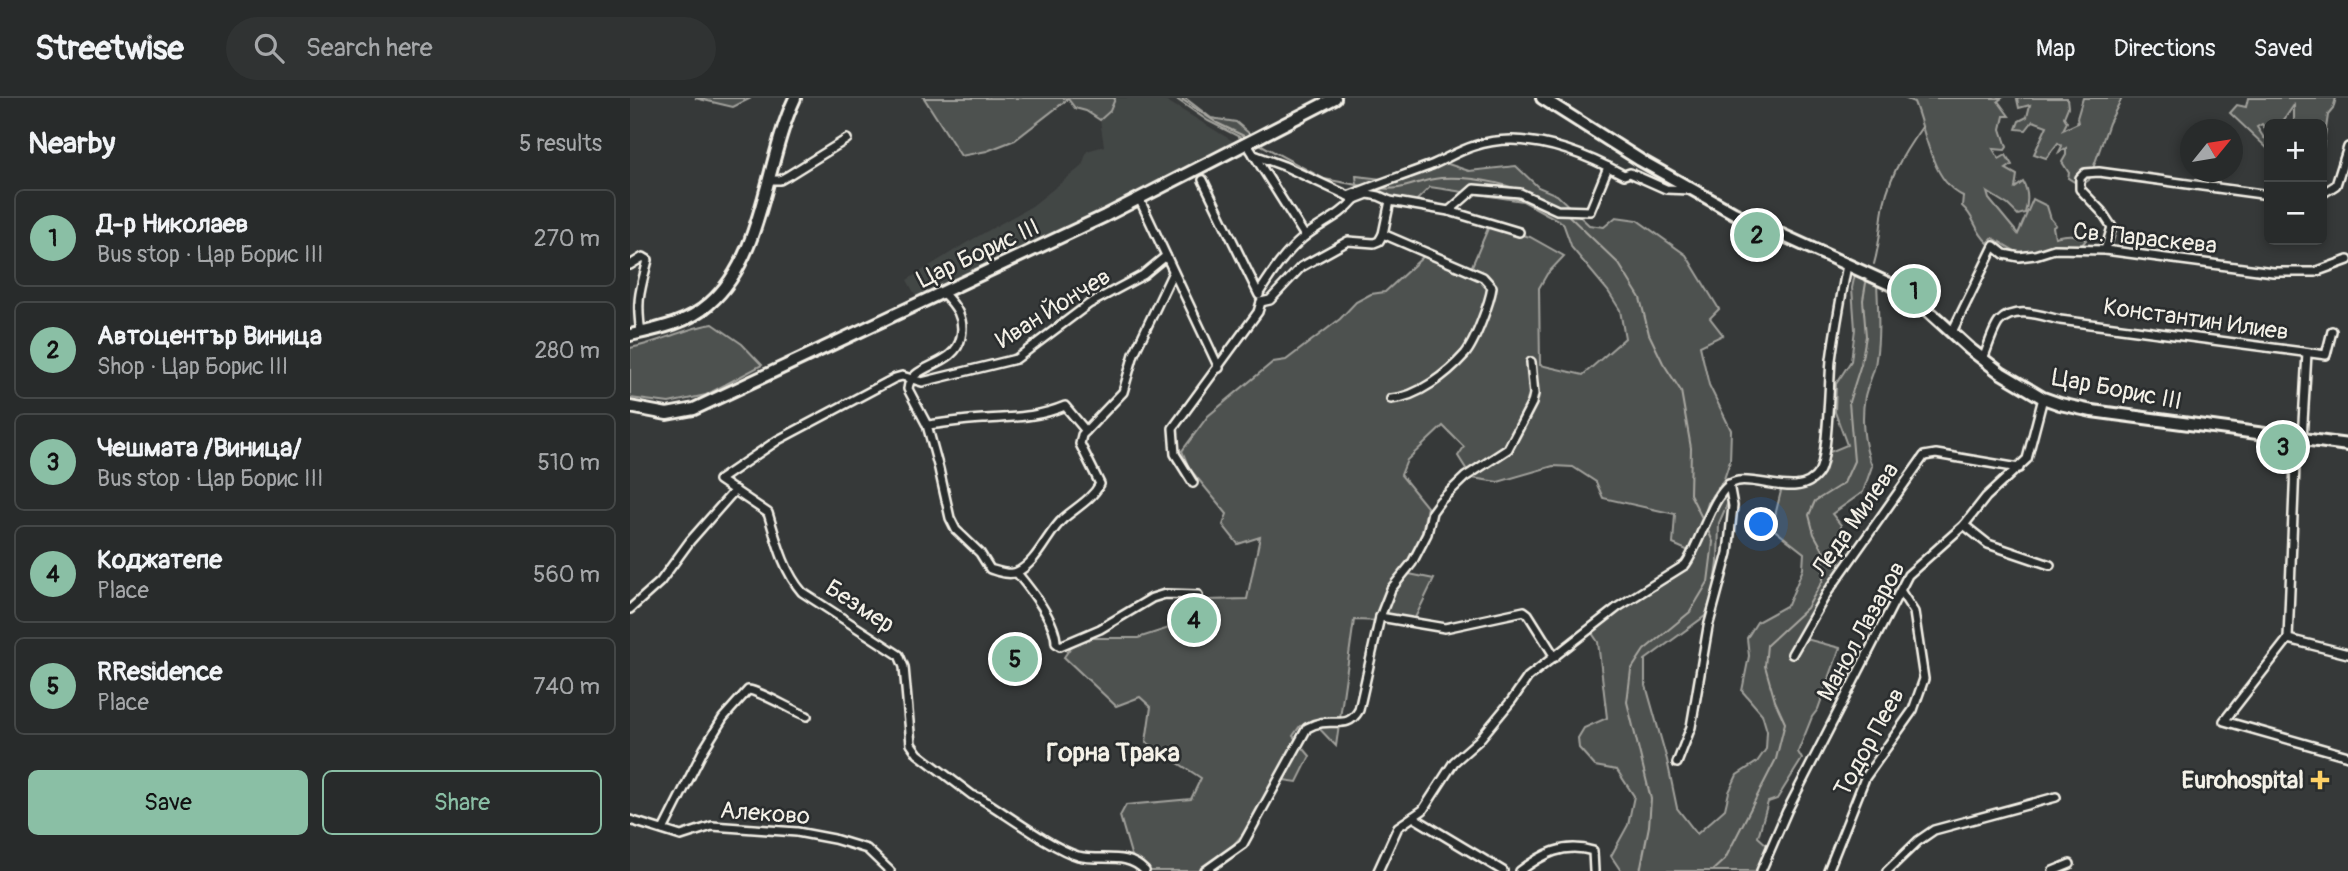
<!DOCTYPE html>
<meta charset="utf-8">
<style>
body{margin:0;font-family:Pangolin,sans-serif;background:#303333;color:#f1f3f6}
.controls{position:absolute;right:21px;top:21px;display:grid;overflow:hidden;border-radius:10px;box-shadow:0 4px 10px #0003}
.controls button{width:63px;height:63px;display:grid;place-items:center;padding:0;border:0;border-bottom:2px solid #444747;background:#282b2b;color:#f1f3f6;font:35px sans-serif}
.compass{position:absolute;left:1550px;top:21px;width:63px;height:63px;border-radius:50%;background:#282b2b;box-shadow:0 4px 10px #0003;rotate:60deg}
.you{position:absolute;left:1132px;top:427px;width:24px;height:24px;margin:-18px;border:5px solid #fff;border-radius:50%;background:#1a73e8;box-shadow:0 0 0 10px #1a73e833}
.badge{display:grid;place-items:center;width:46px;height:46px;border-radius:50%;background:#8abfa5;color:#111;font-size:23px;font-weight:700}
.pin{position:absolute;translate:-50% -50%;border:4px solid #fff;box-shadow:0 2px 7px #0006}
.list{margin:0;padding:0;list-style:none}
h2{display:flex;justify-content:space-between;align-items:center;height:91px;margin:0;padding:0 28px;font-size:30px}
h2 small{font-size:23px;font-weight:400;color:#a5a7a9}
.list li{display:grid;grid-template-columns:46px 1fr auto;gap:21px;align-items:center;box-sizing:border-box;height:98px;margin:0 14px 14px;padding:0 14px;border:2px solid #444747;border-radius:10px}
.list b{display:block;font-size:26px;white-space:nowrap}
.list p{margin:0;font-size:23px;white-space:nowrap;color:#a5a7a9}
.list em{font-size:23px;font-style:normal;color:#a5a7a9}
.actions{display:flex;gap:14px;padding:21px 28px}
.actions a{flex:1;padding:16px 0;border:2px solid #8abfa5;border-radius:10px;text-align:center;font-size:24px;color:#8abfa5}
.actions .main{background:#8abfa5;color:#111}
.icon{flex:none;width:38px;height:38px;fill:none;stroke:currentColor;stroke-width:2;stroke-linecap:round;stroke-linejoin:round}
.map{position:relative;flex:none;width:1718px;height:773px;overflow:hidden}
header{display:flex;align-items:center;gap:42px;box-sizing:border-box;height:98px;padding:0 35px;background:#282b2b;border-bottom:2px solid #444747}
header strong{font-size:33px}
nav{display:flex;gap:38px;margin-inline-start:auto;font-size:24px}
.search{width:490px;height:63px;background:#303333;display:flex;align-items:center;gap:18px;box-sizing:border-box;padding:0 24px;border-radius:38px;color:#a5a7a9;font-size:26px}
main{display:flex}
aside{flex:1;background:#282b2b}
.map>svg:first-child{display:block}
.built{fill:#434645}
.green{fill:#4e514f;stroke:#a1a19c;stroke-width:2}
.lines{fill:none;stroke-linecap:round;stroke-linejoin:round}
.stream{stroke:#a8a7a1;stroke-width:2}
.street-casing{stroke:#f4f1e8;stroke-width:12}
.secondary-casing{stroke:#f4f1e8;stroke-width:16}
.street{stroke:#2a2d2e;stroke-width:7}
.secondary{stroke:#2a2d2e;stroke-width:10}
.poi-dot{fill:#ffd166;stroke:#2a2d2e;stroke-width:2.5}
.labels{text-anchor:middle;stroke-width:5;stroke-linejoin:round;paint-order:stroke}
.street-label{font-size:24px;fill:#f4f1e8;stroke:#2a2d2e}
.poi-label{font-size:24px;font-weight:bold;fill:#f4f1e8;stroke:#2a2d2e;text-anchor:end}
.neighbourhood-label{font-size:26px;font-weight:bold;fill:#f4f1e8;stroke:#2a2d2e}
</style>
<header>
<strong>Streetwise</strong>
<div class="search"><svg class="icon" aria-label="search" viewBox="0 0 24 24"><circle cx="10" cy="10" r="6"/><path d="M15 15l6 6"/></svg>Search here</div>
<nav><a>Map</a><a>Directions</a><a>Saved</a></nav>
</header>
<main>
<aside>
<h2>Nearby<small>5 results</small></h2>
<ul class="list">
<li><span class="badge">1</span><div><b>Д-р Николаев</b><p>Bus stop · Цар Борис III</p></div><em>270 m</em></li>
<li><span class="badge">2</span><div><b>Автоцентър Виница</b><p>Shop · Цар Борис III</p></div><em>280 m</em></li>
<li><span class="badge">3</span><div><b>Чешмата /Виница/</b><p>Bus stop · Цар Борис III</p></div><em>510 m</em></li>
<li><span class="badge">4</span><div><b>Коджатепе</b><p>Place</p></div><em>560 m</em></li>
<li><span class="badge">5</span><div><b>RResidence</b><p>Place</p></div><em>740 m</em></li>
</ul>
<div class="actions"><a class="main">Save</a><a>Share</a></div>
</aside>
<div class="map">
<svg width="1718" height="773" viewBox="0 0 1718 773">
<rect width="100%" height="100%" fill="#363939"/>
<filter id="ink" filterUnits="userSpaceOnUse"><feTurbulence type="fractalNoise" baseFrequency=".0143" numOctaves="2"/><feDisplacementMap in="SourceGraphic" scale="14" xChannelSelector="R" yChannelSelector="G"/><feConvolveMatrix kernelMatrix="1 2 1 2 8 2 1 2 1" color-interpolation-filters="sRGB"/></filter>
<g filter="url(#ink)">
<path class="built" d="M485,0h47l74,45 -122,63 -196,94 -11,-20 59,-37 66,-37 50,-40 5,-15 17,-5 -4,-26 10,-9z"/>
<g class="green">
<path d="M65,0h56l-18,9z"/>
<path d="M294,0h191v1l-5,12 -10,9 -14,-9 -11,-3 -7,-9 -53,41 -28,11 -26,5z"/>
<path d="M545,0h10l26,20 25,4 15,13 -8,4 -35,-18z"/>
<path d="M1274,0h98l-4,3 11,15h-5l-3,13 6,18 -2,3 -12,-1 6,10 7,-4 6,10 -6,4 11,6 -2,13 8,-6c6,10 5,21 2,31l-7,2 -10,-10 -21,-13 2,7 29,35 15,-35 14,7 4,13 5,6 -3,2 2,10c12,-3 20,-4 31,3l-5,6 -24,-2 -22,9 -15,1 -27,-16 -5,5c-15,-14 -12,-25 -26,-37l1,-10c-32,-15 -37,-65 -49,-94z"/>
<path d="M1391,0h46l1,9 -4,10 3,5 -4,8 15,-7 -1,-5 6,-20h39l-13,25 -20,57 -8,6 -13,-8 1,-5 -7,-11 4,-7v-7l-7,4 3,-6 -4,-3 -12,15 -12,-4 13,-28 -14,-5 -7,9 -10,-1 3,-8 8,-4 3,-12 -11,3 -2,-9z"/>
<path d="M1618,0h88l-3,11 -5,6 -6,41v-32h-28v-19l-13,19h-12v4l-4,1 -3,-5 -5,3 7,11 5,1v11l-39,-37 7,-8 9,2z"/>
<path d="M809,63l30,10 47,-5 22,21 19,8 32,30 15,2 12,-10 21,3 49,35 33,54 -9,9 13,17 -23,11 9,39 22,45 -1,31 -6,18 -16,24 -9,32 -8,17 -18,-8 2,-30 -72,-16 -7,-16 -23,-15 -20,-1 -55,16 -26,-4 -14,-22 6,-9 -21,-21 -36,34 -6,15 26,32 -5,26 -18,40 30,6 -21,43 -59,-2 -18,126 -21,-22 -15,2 -7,10 17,20 -13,26 -20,-3 -19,38 -37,42 -16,12h-62l-12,-17 -11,-38 6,-11 65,-6 10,-21 -55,-36 5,-35 -11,-10 -24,9 -52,-49 7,-10 17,-9h50l50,-16 19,-22 40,-1 13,-62 -22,7 -15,-19 4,-11 -38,-46 -7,-17 26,-35 65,-54 13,-2 54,-41 16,-17 15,-8 14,-2 39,-36 45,17 20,-47 41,11 34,19 -17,18 -8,14 1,77 43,10 42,-37 -5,-28 -12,-19 -36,-43 -9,-25 -40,-22 -93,-14 -17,17 -55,-10 -2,-18 26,3h21z"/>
<path d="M1225,176l22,8c1,26 3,51 -1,77 -1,13 -8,24 -11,37 -4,21 -2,49 7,70l-9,26 -31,22 9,11 -1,52 -38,61 38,10 -22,61 -6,8 -14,35 4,7 -25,40 -9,3 -10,35 9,8 -11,26h-135l-10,-15 17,-31 6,-29 -17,-26 -22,-4 -16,-18 -1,-10 6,-10 23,-10 -9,-76 -8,-12 95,-65 38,-75 6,10 -10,23 -1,40 -4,28 -9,25 -60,44v22l22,78 10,48 20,26 28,-25 4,-17 8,-17 20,-13 9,-13 1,-18 -5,-17 -20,-23 7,-35 -2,-18 10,-16 31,-17 15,-36 1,-16 -32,-25 10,-41 29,-6 14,-27 22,-9 -12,-33 1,-28 15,-23 4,-32 -3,-41z"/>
<path d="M83,226l29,20 20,21 -56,30 -37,8 -39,-5v-50c29,-5 54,-20 83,-24z"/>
</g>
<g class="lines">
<g class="stream">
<path d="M550,0l37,25 31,15"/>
<path d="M626,44l68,37 39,7"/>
<path d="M747,90c29,4 39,-8 64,-10 36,-2 75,7 106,24"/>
<path d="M937,116l52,50 21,34 9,36 14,29 18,28 10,57 -1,46 13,26"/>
<path d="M1244,166c5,-17 6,-30 8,-48 4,-34 20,-61 40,-89"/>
<path d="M1010,773l9,-45 2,-27 -24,-97 4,-32 13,-20 46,-38 18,-30 5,-40 -6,-14"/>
<path d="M1082,773l13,-12 51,-100 9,-36 -10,-22 -10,-35 2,-21 40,-37 16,-28 1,-28 -10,-18 -5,-19 6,-14 29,-18 10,-22 -5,-59 12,-38 5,-28 -3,-36 3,-17"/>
</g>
<g class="street-casing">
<g id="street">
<path d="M617,46l58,92"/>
<path d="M624,57l30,11 71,33 13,-5 11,2 11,5 59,10 70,21"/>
<path d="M138,82h12l9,-5 58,-36"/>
<path d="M573,82l56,115"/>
<path d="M1692,96l14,-9 12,-38"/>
<path d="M718,98c27,-11 54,-20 81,-30 15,-6 29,-15 45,-20 50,-17 106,5 150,29l6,-2 36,16 24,1"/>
<path d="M509,100l80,170"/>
<path d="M819,113l25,-22 46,4 37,17 33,1 18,-44"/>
<path d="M753,136l100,43 9,10c-2,15 -17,55 -27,67 -18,20 -47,43 -74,45"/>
<path d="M1475,152l7,-23 -10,-15 -22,-23v-11l5,-5 14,-1 170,23"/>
<path d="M0,167l13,-8 5,3c-8,31 -12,40 -7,73"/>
<path d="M313,195c13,13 22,25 18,44 -6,31 -51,26 -53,52l19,36 12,44 11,49 6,12 24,23 10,16c7,2 19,7 27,3 21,-10 30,-39 47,-54 13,-11 28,-19 36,-34l-20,-40 2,-9 41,-43 11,-38 39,-82"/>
<path d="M629,195c13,-20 25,-39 44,-55 17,-15 36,-20 52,-39"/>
<path d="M631,204l9,-2 31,-33 47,-26 26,2 5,-2 4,-7 7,-33"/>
<path d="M1322,234l42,-86 10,8 15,3 16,-2 19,-6 51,1 168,22h42l33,-12"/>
<path d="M1353,261c4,-9 10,-30 16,-37 16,-17 43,-6 61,-2l266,35 6,-24"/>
<path d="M297,327c18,-2 37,-5 56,-6 30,-2 53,-1 82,-13l21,25"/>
<path d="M1666,342l-8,199 -64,82 124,35"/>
<path d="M1672,342l5,-87"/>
<path d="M563,385l-18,-29 -2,-26 85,-116 3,-10"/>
<path d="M1334,427l24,19 62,21"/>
<path d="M387,475c14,17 39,48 39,70l4,3 40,-17 52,-31 13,-4 33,1"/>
<path d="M0,511l30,-27 30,-41 45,-51"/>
<path d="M750,519l65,11 79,-17 4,3 27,43"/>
<path d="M1658,541l60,15"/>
<path d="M1162,556l35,-61 97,-137 12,-2 83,14"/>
<path d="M1047,665l14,-36 17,-100 20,-74 5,-47 -4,-22"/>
<path d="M783,719l90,54"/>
<path d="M0,722l51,16 31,-10 85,6 37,7 33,10 23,22"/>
<path d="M33,732l41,-81 19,-31 25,-28c10,0 45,21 59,26"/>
<path d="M515,773c-19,-20 -43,-9 -67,-15 -25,-7 -73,-43 -98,-58l-8,-3 -54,-41 -7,-10 -7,-77 -5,-12 -97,-63c-19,-22 -26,-53 -34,-79l-49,-33 59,-40 117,-62 7,-2 20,6 94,-23 73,-55 54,-29 23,-19"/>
<path d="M575,773l38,-27 64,-116c24,-14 39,5 52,-18l21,-93 11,-28 21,-26 15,-29 5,-22 8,-11 25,-24 43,-28 24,-46 2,-9 -3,-32"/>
<path d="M748,773l20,-44 25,-17 31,-48 25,-22 33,-40 16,-23 90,-70 67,-42c15,-19 29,-81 53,-84 23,-4 64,19 81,-9 9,-14 10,-89 12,-112 4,-31 10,-63 16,-95"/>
<path d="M890,773c23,-17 44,-29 73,-20l1,20"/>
<path d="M1131,773l26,-60 121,-236 56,-50 22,-28 41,-38 16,-61"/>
<path d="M1198,773l37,-93 48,-68 11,-31 -10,-67 -13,-20"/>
<path d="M1257,773l31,-30 16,-11 122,-33"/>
<path d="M1423,773l17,-7"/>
</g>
</g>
<g class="secondary-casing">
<g id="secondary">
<path d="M912,0l98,62 94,53 160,73 31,22 45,41 31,24 42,25 17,6 32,7 256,34"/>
<path d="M0,237c27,-6 58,-12 79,-31 55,-47 56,-143 86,-206"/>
<path d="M0,309l37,7 27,-5 411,-193 230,-118"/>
</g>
</g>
<use href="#street" class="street"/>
<use href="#secondary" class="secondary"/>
</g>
</g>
<path class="poi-dot" d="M1686.5 671.5h7v7h7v7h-7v7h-7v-7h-7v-7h7z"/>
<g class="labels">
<g class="street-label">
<text transform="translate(1515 140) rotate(6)" y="8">Св. Параскева</text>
<text transform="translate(348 155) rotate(-25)" y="8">Цар Борис III</text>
<text transform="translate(423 210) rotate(-32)" y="8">Иван Йончев</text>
<text transform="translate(1566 221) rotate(8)" y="8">Константин Илиев</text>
<text transform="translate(1487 291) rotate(11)" y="8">Цар Борис III</text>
<text transform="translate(1225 421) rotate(-55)" y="8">Леда Милева</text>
<text transform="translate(230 508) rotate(33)" y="8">Безмер</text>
<text transform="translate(1231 533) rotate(-61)" y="8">Манол Лазаров</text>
<text transform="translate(1239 644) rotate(-61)" y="8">Тодор Пеев</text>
<text transform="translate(135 715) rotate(4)" y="8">Алеково</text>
</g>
<g class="poi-label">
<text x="1674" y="690">Eurohospital</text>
</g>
<g class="neighbourhood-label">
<text x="483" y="663">Горна Трака</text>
</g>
</g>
</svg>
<div class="controls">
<button>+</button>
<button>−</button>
</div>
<svg class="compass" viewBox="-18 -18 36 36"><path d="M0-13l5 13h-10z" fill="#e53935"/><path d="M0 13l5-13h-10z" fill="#a5a7a9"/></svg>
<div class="you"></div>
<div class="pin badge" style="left:1284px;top:193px">1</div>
<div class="pin badge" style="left:1127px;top:137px">2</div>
<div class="pin badge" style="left:1653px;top:349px">3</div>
<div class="pin badge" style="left:564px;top:522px">4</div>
<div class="pin badge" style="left:385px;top:561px">5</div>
</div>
</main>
